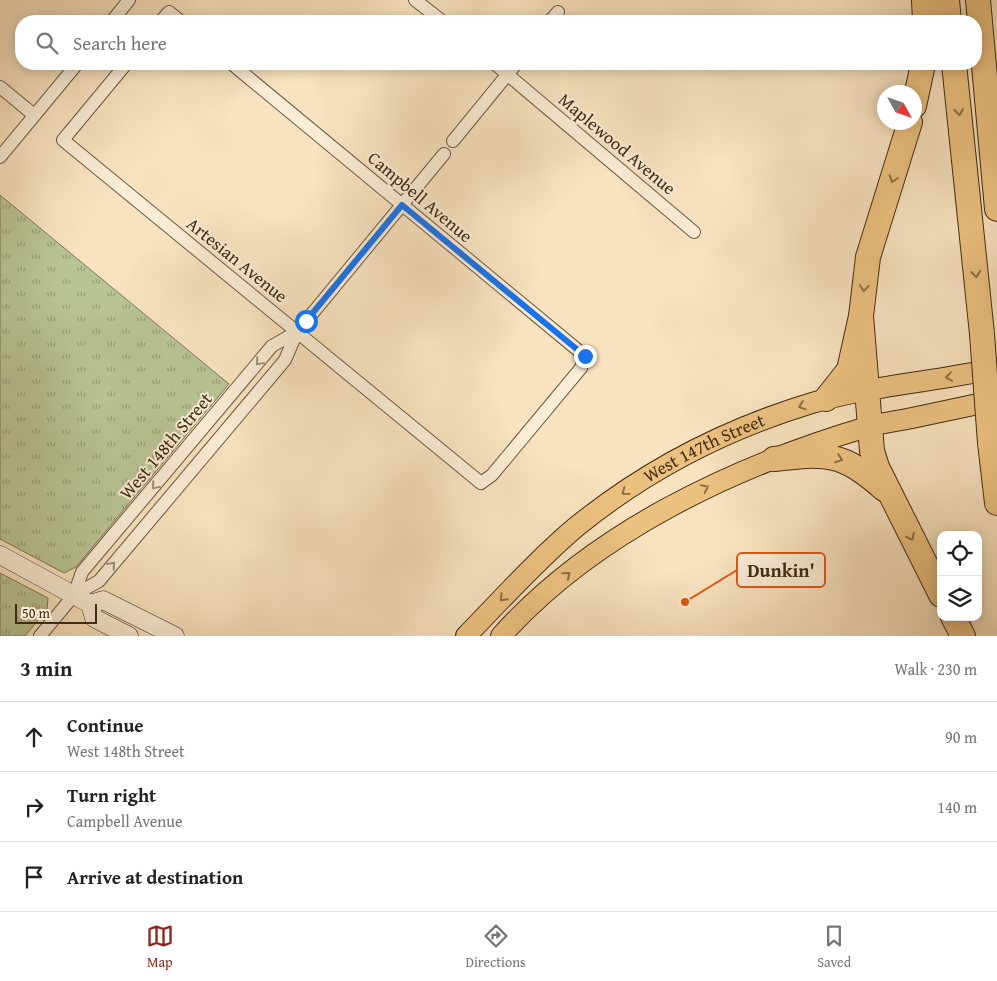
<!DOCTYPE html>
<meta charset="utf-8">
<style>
body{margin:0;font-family:"Gentium Book Plus",serif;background:#f6f6f6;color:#222}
.controls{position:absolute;right:15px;bottom:15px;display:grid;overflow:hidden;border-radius:10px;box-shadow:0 2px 12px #0003}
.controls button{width:45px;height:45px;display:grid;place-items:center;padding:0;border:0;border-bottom:1px solid #e0e0e0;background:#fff;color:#222;font:25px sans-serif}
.compass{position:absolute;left:877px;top:85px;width:45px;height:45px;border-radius:50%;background:#fff;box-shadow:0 2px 12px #0003;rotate:130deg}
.scale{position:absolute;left:15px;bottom:12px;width:82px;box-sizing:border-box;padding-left:5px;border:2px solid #3f2c12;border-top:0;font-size:14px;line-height:18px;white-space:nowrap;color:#3f2c12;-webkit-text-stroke:4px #faecd5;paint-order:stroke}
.stop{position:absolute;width:15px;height:15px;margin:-11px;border:4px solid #1a73e8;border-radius:50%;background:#fff}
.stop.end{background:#1a73e8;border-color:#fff;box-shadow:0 1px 5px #0008}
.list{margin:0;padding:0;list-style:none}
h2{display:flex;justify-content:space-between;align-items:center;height:65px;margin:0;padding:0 20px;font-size:21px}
h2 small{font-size:16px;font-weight:400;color:#767676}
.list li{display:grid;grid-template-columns:32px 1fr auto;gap:15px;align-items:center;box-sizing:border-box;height:70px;padding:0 20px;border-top:1px solid #e0e0e0}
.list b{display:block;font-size:19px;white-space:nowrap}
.list p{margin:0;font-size:16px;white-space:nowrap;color:#767676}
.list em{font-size:16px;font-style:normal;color:#767676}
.icon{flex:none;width:28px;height:28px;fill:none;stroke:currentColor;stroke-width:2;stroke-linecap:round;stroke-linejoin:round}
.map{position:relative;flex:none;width:997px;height:636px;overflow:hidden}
.search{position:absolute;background:#fff;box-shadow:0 2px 12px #0003;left:15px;right:15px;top:15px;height:55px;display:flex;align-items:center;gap:12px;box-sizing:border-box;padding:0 18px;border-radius:20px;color:#767676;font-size:19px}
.sheet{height:275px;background:#fff}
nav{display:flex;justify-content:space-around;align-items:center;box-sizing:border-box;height:70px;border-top:1px solid #e0e0e0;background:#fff;font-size:14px;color:#767676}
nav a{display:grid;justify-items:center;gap:2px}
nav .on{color:#8f2418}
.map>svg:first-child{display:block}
.grass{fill:url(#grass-tufts);stroke:#7c7854}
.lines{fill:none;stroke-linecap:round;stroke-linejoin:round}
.minor-casing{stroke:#6d5a3d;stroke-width:14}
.secondary-casing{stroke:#3f2c12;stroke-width:19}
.primary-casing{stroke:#3f2c12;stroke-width:22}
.motorway-casing{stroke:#3f2c12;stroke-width:26}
.minor{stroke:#faecd5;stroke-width:12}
.secondary{stroke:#faecd5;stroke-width:18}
.primary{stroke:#ecc180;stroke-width:20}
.motorway{stroke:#ecc180;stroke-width:24}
.motorway-bridge-casing{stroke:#3f2c12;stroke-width:26;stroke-linecap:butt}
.motorway-bridge{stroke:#ecc180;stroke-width:24}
.oneway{stroke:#8d6f44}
.oneway2{stroke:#9c8c74}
.route{stroke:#1a73e8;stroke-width:6}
.labels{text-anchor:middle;stroke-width:4;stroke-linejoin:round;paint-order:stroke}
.street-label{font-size:18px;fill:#3f2c12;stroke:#faecd5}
.leader{fill:none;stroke:#e0570c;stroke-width:2}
.callout-dot{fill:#e0570c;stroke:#faecd5;stroke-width:2}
.callout{fill:#faecd5;stroke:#e0570c;stroke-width:2}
.callout-label{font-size:19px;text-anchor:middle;font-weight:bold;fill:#3f2c12}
</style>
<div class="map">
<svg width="997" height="636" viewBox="0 0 997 636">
<defs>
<pattern id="grass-tufts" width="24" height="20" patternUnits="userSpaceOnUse" patternTransform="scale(1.25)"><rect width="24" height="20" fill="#b9c495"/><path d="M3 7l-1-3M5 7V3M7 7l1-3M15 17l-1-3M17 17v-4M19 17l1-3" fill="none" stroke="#989f78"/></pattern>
</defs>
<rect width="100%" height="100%" fill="#f8e2bf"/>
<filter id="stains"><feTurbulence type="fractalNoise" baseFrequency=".004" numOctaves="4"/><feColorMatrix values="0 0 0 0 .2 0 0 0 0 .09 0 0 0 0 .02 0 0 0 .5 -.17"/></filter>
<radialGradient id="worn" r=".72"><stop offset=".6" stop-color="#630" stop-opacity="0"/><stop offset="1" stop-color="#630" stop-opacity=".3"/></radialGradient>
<g class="grass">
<path d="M0,195l229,189 -153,183 -12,6 -64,-34z"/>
<path d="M0,573l48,25 -1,11 -22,27h-25z"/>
</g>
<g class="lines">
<g class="minor-casing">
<g id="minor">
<path d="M415,0l27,21"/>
<path d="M112,21l17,-21"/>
<path d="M161,21l8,-9 11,9"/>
<path d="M550,21l8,-9"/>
<path d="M126,64l-63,76 418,343 11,-8 89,-107 4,-12 -353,-292"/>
<path d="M495,64l199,168"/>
<path d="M0,87l34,28"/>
<path d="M453,141l63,-77"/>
<path d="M0,157l77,-93"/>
<path d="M74,595l8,-23 190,-226 25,-14"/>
<path d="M40,636l34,-41 25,-14 186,-221 12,-28 147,-178"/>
</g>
</g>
<g class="secondary-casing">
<g id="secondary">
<path d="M0,555l90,49 4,14 35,18"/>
<path d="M90,604l13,-4 72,36"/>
</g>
</g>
<g class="primary-casing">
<g id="primary">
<path id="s1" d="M466,636c36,-37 71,-76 110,-109 69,-56 150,-98 236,-124 60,-18 124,-21 185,-35"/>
<path d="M501,636c93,-104 234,-170 366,-209 15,-4 30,-6 45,-9 28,-6 57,-12 85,-18"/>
</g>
</g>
<g class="motorway-casing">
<g id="motorway">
<path d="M924,0l1,21"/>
<path d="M947,0l2,21"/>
<path d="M978,0l19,209"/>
<path d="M954,64l28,270"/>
<path d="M914,106l9,-42"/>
<path d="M861,316l11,135 5,16 64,128"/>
<path d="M826,399l23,-29 12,-54 7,-59 42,-135"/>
<path d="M990,443l7,60"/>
<path d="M774,459c53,-6 68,-7 110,30"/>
<path d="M953,617l10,19"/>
</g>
</g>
<use href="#minor" class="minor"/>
<use href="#secondary" class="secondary"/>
<use href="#primary" class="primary"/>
<use href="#motorway" class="motorway"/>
<g class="motorway-bridge-casing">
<path id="motorway-bridge" d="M982,334l8,109"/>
</g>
<use href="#motorway-bridge" class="motorway-bridge"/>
</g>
<defs><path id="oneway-chevron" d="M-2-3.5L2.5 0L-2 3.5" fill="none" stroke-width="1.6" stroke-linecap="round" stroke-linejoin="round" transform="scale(1.25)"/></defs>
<g class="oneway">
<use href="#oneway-chevron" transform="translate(959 112) rotate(84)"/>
<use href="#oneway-chevron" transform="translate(893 179) rotate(108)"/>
<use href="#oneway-chevron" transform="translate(976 274) rotate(84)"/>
<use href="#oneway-chevron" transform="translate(864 288) rotate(96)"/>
<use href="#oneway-chevron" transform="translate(949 377) rotate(172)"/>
<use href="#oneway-chevron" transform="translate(802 406) rotate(161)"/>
<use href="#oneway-chevron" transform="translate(839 459) rotate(21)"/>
<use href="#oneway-chevron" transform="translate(705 488) rotate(-26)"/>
<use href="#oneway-chevron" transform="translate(625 492) rotate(144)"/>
<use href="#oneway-chevron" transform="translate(911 537) rotate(63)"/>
<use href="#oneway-chevron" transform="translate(567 575) rotate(-39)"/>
<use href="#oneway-chevron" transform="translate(503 598) rotate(134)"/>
</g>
<g class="oneway2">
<use href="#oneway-chevron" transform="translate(259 362) rotate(130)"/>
<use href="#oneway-chevron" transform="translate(155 486) rotate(130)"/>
<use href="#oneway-chevron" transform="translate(112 565) rotate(-50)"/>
</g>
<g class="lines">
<path class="route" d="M306,321l96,-116 183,151"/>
</g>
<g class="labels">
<g class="street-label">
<text transform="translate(617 144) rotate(40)" y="6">Maplewood Avenue</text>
<text transform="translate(420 197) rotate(40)" y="6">Campbell Avenue</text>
<text transform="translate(237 260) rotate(39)" y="6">Artesian Avenue</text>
<text transform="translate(166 446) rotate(-50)" y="6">West 148th Street</text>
<text dy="6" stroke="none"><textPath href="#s1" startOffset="306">West 147th Street</textPath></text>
</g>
</g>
<path class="leader" d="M685 602L737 570"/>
<circle class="callout-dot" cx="685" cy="602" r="5"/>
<rect class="callout" x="737" y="553" width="88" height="34" rx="5"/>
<g class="callout-label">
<text x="781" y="577">Dunkin'</text>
</g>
<rect width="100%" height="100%" filter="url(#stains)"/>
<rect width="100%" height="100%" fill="url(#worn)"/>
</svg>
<div class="controls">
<button><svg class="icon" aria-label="locate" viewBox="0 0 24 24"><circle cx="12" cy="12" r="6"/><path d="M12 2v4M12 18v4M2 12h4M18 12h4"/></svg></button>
<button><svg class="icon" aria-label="layers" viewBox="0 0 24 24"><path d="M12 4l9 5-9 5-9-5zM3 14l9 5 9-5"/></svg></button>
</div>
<svg class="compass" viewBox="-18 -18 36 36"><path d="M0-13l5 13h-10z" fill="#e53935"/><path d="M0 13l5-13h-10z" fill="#767676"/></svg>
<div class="scale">50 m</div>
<div class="stop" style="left:306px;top:321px"></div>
<div class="stop end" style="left:585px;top:356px"></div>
<div class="search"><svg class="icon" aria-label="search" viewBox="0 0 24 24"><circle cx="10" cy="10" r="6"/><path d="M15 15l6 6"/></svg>Search here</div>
</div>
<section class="sheet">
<h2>3 min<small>Walk · 230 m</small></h2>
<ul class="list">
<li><svg class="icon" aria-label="ahead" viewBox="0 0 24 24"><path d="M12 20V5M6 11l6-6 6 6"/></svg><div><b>Continue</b><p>West 148th Street</p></div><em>90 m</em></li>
<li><svg class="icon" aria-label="right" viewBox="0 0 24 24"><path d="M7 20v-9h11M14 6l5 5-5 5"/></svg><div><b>Turn right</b><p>Campbell Avenue</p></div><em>140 m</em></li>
<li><svg class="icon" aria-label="arrive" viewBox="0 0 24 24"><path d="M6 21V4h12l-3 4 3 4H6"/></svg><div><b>Arrive at destination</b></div></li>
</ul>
</section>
<nav>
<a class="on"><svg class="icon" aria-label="map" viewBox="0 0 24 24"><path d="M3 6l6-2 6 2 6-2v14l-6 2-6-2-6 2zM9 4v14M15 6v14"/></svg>Map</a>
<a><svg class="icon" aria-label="directions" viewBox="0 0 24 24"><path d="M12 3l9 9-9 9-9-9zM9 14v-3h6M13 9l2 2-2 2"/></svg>Directions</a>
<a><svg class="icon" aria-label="saved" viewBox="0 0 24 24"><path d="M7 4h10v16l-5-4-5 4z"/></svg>Saved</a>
</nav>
